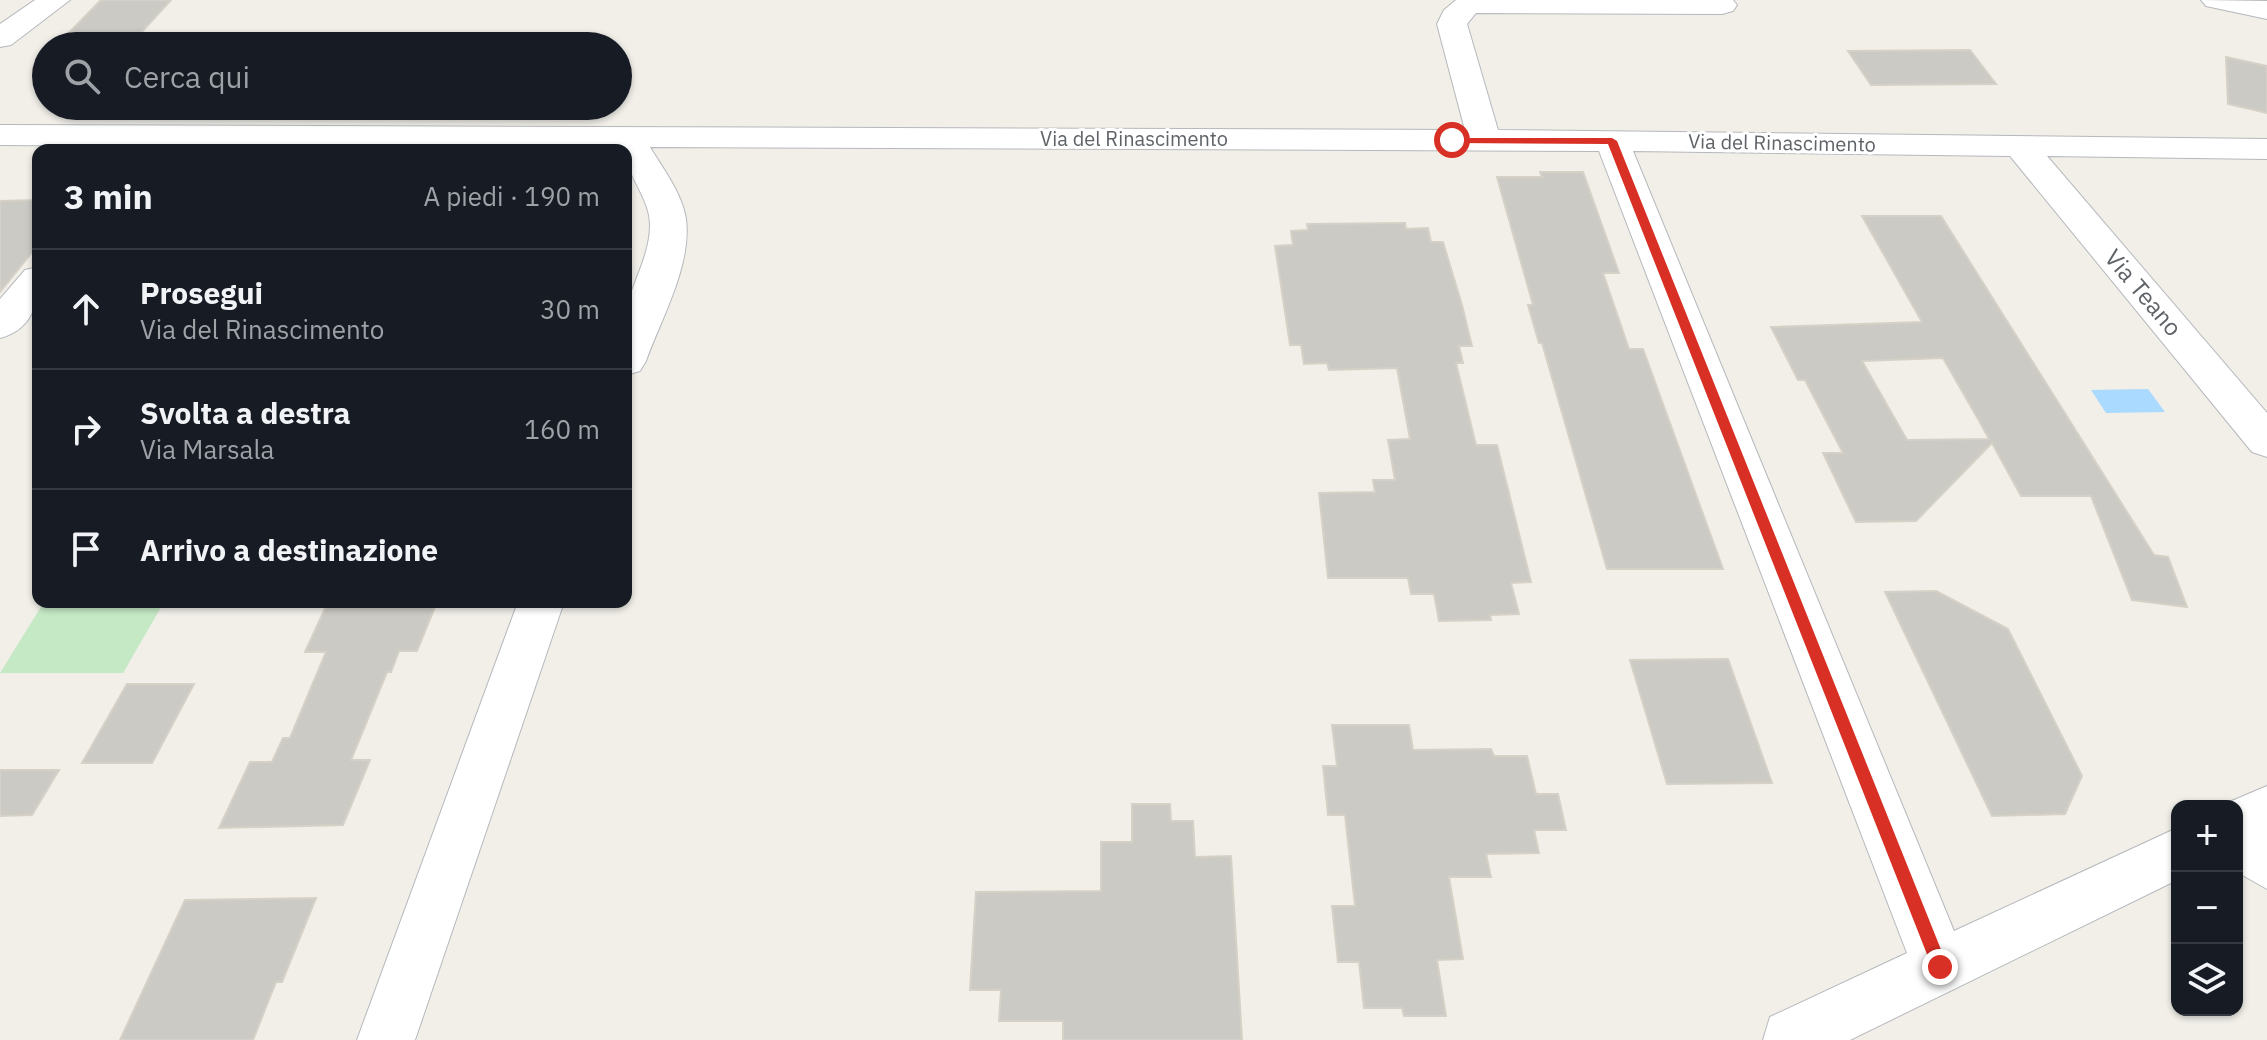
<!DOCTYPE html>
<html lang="it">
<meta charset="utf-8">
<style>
body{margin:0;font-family:"IBM Plex Sans",sans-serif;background:#242831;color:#f1f3f6}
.controls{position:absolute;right:24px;bottom:24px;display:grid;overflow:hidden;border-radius:16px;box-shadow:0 2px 6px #0004}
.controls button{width:72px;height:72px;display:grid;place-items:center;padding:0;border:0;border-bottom:2px solid #363941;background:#171b24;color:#f1f3f6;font:40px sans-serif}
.stop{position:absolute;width:24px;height:24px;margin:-18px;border:6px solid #d93025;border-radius:50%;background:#fff}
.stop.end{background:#d93025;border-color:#fff;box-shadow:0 2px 8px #0008}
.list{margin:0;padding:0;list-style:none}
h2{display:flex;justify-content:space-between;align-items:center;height:104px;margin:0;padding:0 32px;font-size:34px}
h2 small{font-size:26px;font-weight:400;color:#9ea1a6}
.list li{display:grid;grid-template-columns:52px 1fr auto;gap:24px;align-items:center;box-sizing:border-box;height:120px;padding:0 32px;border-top:2px solid #363941}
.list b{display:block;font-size:30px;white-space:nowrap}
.list p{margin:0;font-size:26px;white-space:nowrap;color:#9ea1a6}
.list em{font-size:26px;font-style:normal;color:#9ea1a6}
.icon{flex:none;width:44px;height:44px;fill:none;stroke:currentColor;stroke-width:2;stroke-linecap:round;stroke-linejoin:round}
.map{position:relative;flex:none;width:2267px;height:1040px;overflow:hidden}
.search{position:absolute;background:#171b24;box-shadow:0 2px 6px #0004;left:32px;top:32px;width:600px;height:88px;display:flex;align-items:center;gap:20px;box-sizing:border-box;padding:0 28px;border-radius:44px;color:#9ea1a6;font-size:30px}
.panel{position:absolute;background:#171b24;box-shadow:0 2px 6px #0004;left:32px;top:144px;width:600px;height:464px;border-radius:16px}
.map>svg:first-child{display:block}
.green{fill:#c5e8c5}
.water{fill:#aadaff}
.building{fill:#cccac5;stroke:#d6d1c6;stroke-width:2;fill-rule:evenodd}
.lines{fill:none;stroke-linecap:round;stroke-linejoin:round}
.minor-casing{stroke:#b5b8bc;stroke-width:2}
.minor{fill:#fff;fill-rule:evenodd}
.route{fill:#d93025}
.labels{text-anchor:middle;stroke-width:6;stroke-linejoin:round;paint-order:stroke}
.far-street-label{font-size:20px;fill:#5f6368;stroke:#fff}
.street-label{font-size:24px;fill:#5f6368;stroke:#fff}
</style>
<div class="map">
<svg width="2267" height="1040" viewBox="0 0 2267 1040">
<rect width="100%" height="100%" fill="#f1efe8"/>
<path class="green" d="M44,602h120l-41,71h-123z"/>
<path class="water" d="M2148,389l17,23 -59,1 -15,-23z"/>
<g class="building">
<path d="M101,0h70l-42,46h-73z"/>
<path d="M1970,50l26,34 -125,1 -23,-34z"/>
<path d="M2226,57l41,9v47l-39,-9z"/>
<path d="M1540,172h43l36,101h-16l26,76h14l80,220h-116l-65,-226h-3l-11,-38h5l-36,-128h45z"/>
<path d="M38,200v45l-38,47v-91z"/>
<path d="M1862,216h79l213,339 14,2 19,50 -55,-7 -41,-104h-70l-29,-53 -76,78 -60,1 -33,-69h20l-38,-73h-7l-27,-53 151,-5zM1943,358l35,61 11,20 -82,1 -45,-79z"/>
<path d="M1405,223l1,6 22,-1 3,14h12l19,63 10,41h-13l4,17h-7l20,82h21l34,137 -20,1 8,31 -29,1 1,5 -52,1 -5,-27h-23l-3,-16h-80l-9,-85 56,-1 -2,-12h22l-7,-40 22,-1 -13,-71 -68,2 -2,-7 -23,1 -3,-19h-11l-15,-99 18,-1 -2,-14 17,-1 -1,-6z"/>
<path d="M1936,591l72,38 74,147 -17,38 -73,2 -107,-224z"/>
<path d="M328,602h109l-20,49h-18l-8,21h-4l-36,88h19l-27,65 -124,3 31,-66h22l11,-24h7l36,-86h-21z"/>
<path d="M1728,659l44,124 -105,1 -37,-124z"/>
<path d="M127,684h67l-42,79h-70z"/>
<path d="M1332,725h77l4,25 78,-1 3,7h33l9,38h22l8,36h-32l5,23 -53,1 5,23h-42l14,82 -26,1 9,56h-42l-2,-8h-38l-5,-46h-21l-6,-56h23l-10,-91h-17l-5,-49h14z"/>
<path d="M0,770h59l-27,45 -32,1z"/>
<path d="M1132,804h38l1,17h22l2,36 36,-1 11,184h-179v-19h-64l2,-31h-31l6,-98 125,-1v-49h31z"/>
<path d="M316,898l-34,84h-6l-23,58h-133l65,-140z"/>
</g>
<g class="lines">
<g class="minor-casing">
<g id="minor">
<path d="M35,0h35l-59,45 -11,2v-23z"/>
<path d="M1456,0h277l4,5 -4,6 -11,3 -246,-1 -9,11 31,106 769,9v20l-220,-3 220,257v44l-15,-5 -242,-296 -377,-5 321,780 223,-103v52l-327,160h-87l7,-23 137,-64 -308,-802 -949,-4c13,22 32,46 36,72 6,46 -25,100 -40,142l-6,10 -14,4c0,-19 -3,-42 0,-62 5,-30 24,-56 24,-88 0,-28 -24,-48 -24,-75l-626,-5v-20l1465,5 -28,-106 7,-14z"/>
<path d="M2201,0l66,1v18l-61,-13z"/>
<path d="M38,267c0,31 -1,61 -38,71v-39l25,-29z"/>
<path d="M518,602h46l-149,438h-58z"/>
<path d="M2267,786v103l-30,-17v-66h-17z"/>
</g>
</g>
<use href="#minor" class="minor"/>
</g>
<path class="route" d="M1448,138h164l5,3 331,826 -2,6 -6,3 -8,-9 -324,-823 -156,-1z"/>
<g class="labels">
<g class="far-street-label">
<text x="1134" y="146">Via del Rinascimento</text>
<text transform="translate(1782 143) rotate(1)" y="7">Via del Rinascimento</text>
</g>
<g class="street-label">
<text transform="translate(2143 293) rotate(50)" y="8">Via Teano</text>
</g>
</g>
</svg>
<div class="controls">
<button>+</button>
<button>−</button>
<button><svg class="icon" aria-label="layers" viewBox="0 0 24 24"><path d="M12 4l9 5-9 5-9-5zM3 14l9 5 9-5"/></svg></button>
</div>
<div class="stop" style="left:1452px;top:140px"></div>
<div class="stop end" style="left:1940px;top:967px"></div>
<div class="search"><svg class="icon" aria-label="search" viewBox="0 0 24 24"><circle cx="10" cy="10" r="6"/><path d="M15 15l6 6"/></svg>Cerca qui</div>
<section class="panel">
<h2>3 min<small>A piedi · 190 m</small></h2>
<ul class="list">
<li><svg class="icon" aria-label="ahead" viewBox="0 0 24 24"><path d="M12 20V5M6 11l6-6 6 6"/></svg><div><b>Prosegui</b><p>Via del Rinascimento</p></div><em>30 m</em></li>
<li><svg class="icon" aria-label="right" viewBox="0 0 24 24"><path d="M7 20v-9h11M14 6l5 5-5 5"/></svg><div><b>Svolta a destra</b><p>Via Marsala</p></div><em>160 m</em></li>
<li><svg class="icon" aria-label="arrive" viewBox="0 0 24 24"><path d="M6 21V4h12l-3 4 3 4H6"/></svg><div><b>Arrivo a destinazione</b></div></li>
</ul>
</section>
</div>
